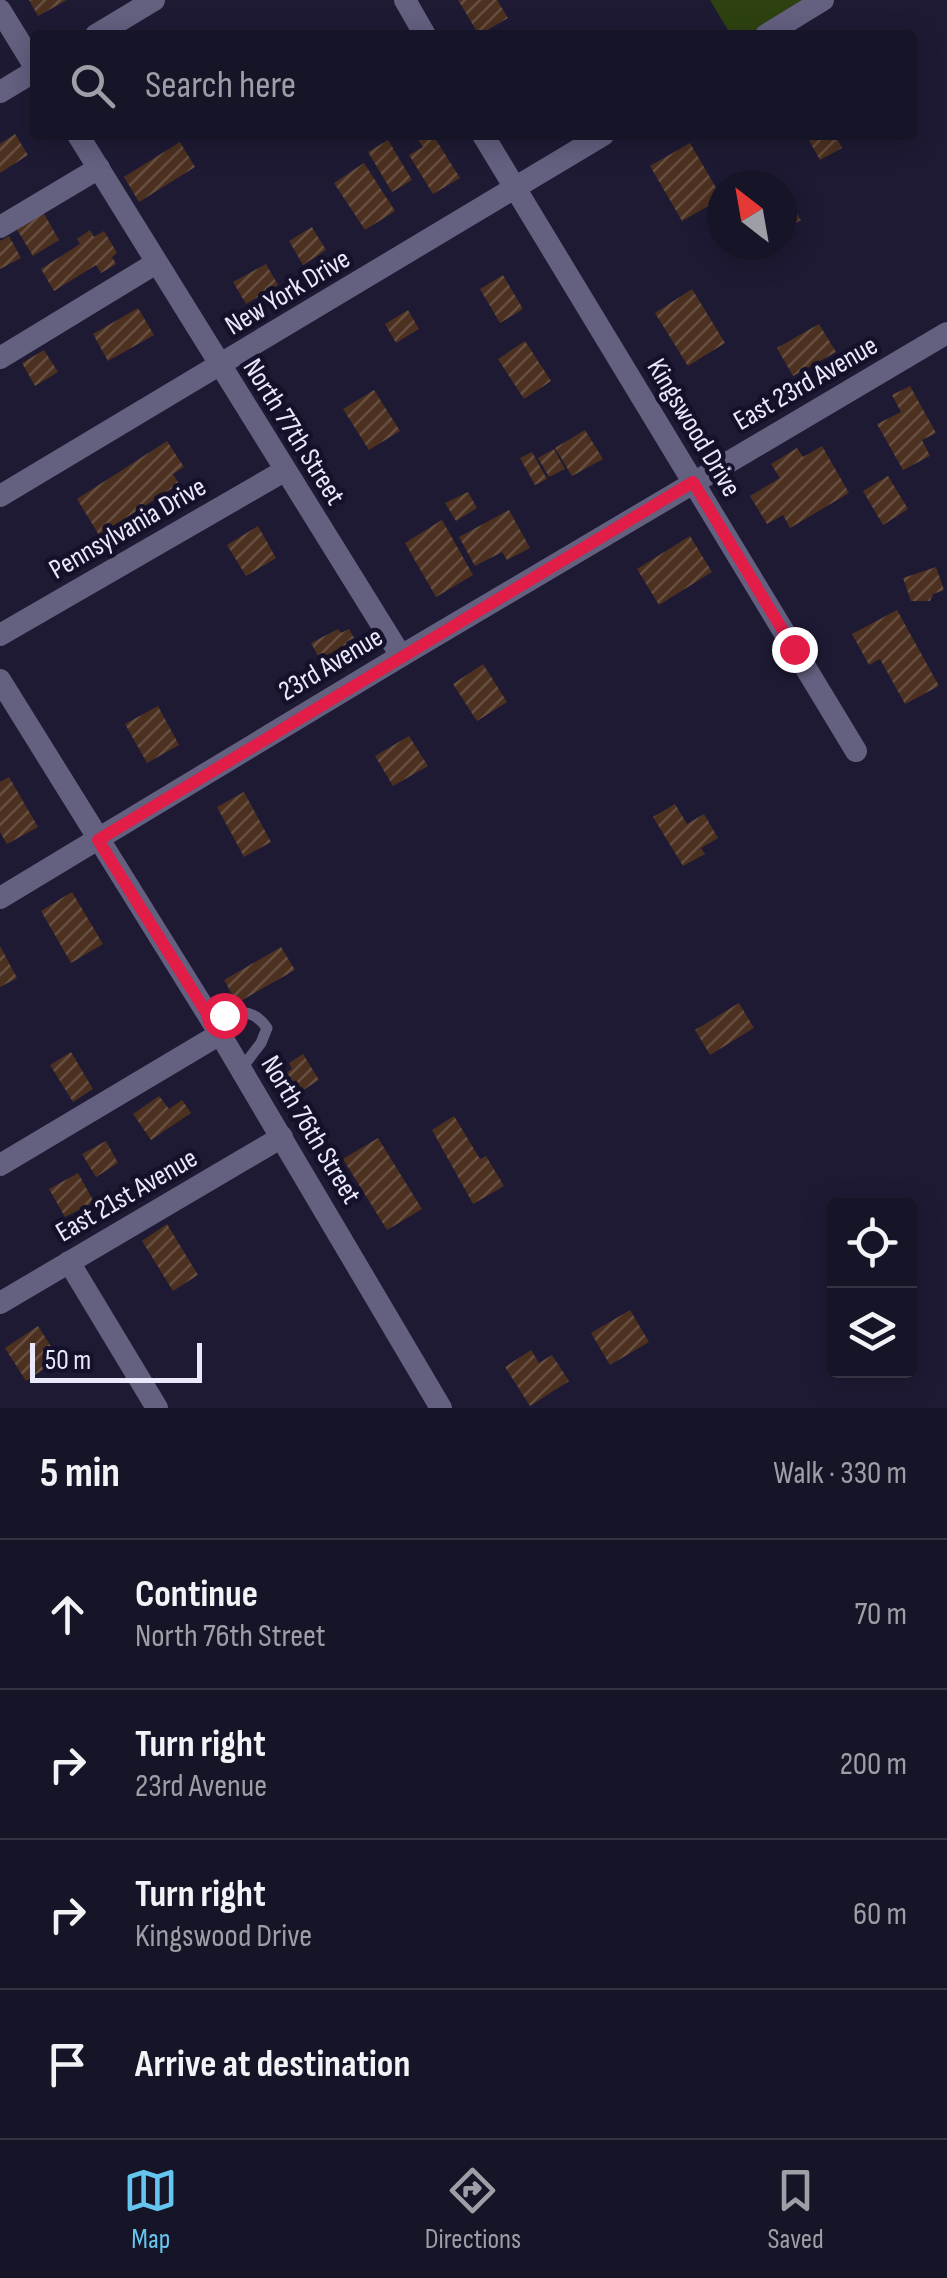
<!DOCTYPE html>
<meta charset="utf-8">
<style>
body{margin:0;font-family:"Sofia Sans Condensed",sans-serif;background:#1f1d2f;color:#f1f3f6}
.controls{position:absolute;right:30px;bottom:30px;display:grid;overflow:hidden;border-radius:10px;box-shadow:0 5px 25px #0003}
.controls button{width:90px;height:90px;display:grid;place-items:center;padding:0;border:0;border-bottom:2px solid #353344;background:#161427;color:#f1f3f6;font:50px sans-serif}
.compass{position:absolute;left:707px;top:170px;width:90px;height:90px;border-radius:50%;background:#161427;box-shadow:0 5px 25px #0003;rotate:329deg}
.scale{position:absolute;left:30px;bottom:25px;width:172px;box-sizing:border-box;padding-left:10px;border:5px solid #eae9fc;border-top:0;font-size:28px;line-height:35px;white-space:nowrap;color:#eae9fc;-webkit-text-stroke:8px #15112a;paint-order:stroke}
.stop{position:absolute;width:30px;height:30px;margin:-22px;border:8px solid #e11d48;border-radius:50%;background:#fff}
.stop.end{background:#e11d48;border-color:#fff;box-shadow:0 2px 10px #0008}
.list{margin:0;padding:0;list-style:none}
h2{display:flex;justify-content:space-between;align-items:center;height:130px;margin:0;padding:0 40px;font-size:42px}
h2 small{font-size:32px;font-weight:400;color:#9e9ea7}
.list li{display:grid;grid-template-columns:65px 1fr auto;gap:30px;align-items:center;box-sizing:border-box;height:150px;padding:0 40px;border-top:2px solid #353344}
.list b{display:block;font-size:38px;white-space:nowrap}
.list p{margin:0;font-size:32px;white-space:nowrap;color:#9e9ea7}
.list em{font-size:32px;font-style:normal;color:#9e9ea7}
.icon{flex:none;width:55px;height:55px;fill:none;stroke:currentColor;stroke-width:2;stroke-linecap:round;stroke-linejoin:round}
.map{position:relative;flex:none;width:947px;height:1408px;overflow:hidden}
.search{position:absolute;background:#161427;box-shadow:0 5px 25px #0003;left:30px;right:30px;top:30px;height:110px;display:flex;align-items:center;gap:25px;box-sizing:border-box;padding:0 35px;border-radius:10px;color:#9e9ea7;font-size:38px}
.sheet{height:730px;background:#161427}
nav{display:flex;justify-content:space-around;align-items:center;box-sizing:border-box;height:140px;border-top:2px solid #353344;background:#161427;font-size:28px;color:#9e9ea7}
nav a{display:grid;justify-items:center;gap:5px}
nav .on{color:#65c5ee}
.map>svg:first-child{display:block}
.green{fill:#2d4210}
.building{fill:url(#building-hatch)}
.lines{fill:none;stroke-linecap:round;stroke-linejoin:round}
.lane{stroke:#636080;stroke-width:11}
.street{stroke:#636080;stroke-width:22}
.route{stroke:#e11d48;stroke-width:12}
.labels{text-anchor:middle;stroke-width:9;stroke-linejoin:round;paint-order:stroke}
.street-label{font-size:28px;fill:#eae9fc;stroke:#15112a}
</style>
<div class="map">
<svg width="947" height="1408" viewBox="0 0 947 1408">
<defs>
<pattern id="building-hatch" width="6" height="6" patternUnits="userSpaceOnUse" patternTransform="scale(2.5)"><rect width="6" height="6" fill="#4d3120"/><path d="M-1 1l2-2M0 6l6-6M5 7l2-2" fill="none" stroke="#674f41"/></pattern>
</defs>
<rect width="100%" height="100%" fill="#1e1a34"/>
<path class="green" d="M710,0h100l-58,35h-21z"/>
<g class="building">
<path d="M29,0h38l-29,16z"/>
<path d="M458,0h39l11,18 -29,17z"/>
<path d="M15,134l13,21 -28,18v-29z"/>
<path d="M415,135h18l27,43 -27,16 -24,-39 14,-8z"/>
<path d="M806,135h29l7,13 -22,12z"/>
<path d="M388,140l24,40 -20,12 -24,-40z"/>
<path d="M180,142l15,25 -56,35 -15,-25z"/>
<path d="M690,143l32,55 -40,23 -32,-55z"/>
<path d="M364,163l31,48 -30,19 -31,-47z"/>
<path d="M782,190l19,30 -19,11z"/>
<path d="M43,212l16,28 -26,16 -17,-28z"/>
<path d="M312,227l14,23 -23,15 -14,-24z"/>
<path d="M90,230l4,7 10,-6 13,22 -5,4 4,7 -15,9 -5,-8 -42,26 -13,-22 39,-25 -3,-5z"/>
<path d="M9,236l12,22 -21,11v-28z"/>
<path d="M266,264l12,21 -32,19 -13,-22z"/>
<path d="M503,275l20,34 -23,14 -20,-34z"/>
<path d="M692,289l33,54 -37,23 -33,-53z"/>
<path d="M138,308l16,27 -46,26 -15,-27z"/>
<path d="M408,310l11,19 -23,14 -11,-19z"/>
<path d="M819,324l17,28 -43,24 -16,-28z"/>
<path d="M525,341l26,40 -27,18 -26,-40z"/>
<path d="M44,350l14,22 -23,14 -13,-23z"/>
<path d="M910,386l26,47 -14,7 8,16 -27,14 -26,-46 24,-12 -9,-17z"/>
<path d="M374,390l26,41 -31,19 -26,-41z"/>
<path d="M585,430l18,29 -31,17 -17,-28z"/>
<path d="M167,441l17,26 -11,7 6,10 -80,51 -22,-36z"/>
<path d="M822,446l27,47 -59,35 -7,-13 -16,9 -17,-28 30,-18 -9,-14 26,-16 6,9z"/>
<path d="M554,449l11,20 -16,8 -11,-19z"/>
<path d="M532,452l15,27 -12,6 -15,-27z"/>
<path d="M888,476l20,33 -25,16 -20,-34z"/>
<path d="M468,492l9,16 -21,13 -11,-18z"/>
<path d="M509,510l21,38 -23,12 -5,-8 -27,14 -16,-29z"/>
<path d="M442,520l31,55 -37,22 -31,-54z"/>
<path d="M258,526l18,32 -30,18 -19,-31z"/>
<path d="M690,536l22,36 -53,33 -22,-36z"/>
<path d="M936,567l8,23 -11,4 -3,7h-19l-8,-23z"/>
<path d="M897,610l42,76 -34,18 -25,-45 -11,6 -17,-31z"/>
<path d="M338,629l3,4 8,-4 5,9 -8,4 9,16 -28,14 -16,-29z"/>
<path d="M483,664l24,38 -30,19 -24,-37z"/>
<path d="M158,706l21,39 -32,18 -22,-39z"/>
<path d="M409,736l19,30 -35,20 -18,-30z"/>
<path d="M9,777l29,50 -31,17 -7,-12v-50z"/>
<path d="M244,792l27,50 -27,15 -27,-50z"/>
<path d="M675,804l12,20 17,-10 14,24 -17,10 4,6 -22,12 -30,-49z"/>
<path d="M72,892l31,52 -32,19 -30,-52z"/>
<path d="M0,946l17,32 -17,9z"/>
<path d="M281,947l14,23 -58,33 -13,-23z"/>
<path d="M739,1003l15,25 -44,27 -15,-25z"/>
<path d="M71,1052l22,37 -20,13 -23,-37z"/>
<path d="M303,1054l16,26 -30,19 -12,-21 15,-9 -3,-6z"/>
<path d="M159,1096l10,13 13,-9 9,13 -40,27 -18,-26z"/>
<path d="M454,1116l26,43 6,-3 18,30 -31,18 -41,-74z"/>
<path d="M378,1138l44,71 -35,21 -44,-71z"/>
<path d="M106,1141l12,22 -22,14 -14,-23z"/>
<path d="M78,1173l16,29 -29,15 -16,-28z"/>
<path d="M167,1224l31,51 -25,16 -31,-50z"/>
<path d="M630,1310l19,32 -39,23 -19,-32z"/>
<path d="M38,1326l21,33 -33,22 -21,-33z"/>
<path d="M531,1350l8,13 13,-8 17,26 -39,25 -25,-39z"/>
</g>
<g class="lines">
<path class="lane" d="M211,1020c22,-9 41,-14 56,8l-6,15 -20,26"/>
<g class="street">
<path d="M405,0l20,35"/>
<path d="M0,10l35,57"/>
<path d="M96,35l58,-35"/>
<path d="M766,35l57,-35"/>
<path d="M0,92l35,-21"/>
<path d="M78,135l323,521"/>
<path d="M483,135l373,616"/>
<path d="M0,227l99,-59"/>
<path d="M0,358l156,-95"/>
<path d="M0,496l603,-361"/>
<path d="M0,635l284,-164"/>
<path d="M0,680l220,354 221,374"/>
<path d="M0,898l401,-242 546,-323"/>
<path d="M0,1165l220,-131"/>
<path d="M69,1262l88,146"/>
<path d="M0,1303l282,-166"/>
</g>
</g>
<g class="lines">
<path class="route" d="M224,1015l-13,5 -113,-180 595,-358 101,167"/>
</g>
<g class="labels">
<g class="street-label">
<text transform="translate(287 291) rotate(-31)" y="10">New York Drive</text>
<text transform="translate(805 382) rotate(-30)" y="10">East 23rd Avenue</text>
<text transform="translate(695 427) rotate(59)" y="10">Kingswood Drive</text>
<text transform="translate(295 431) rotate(58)" y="10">North 77th Street</text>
<text transform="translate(127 527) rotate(-30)" y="10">Pennsylvania Drive</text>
<text transform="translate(330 663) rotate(-31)" y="10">23rd Avenue</text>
<text transform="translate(312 1129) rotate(59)" y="10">North 76th Street</text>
<text transform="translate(126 1194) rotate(-30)" y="10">East 21st Avenue</text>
</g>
</g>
</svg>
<div class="controls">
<button><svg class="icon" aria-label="locate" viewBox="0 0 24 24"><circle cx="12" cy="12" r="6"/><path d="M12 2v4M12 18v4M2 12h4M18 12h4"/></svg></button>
<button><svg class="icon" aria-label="layers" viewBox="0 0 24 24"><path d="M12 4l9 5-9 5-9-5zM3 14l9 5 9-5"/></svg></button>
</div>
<svg class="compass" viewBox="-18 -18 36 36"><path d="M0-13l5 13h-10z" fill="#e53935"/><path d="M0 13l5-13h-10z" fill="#9e9ea7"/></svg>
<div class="scale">50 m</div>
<div class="stop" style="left:224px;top:1015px"></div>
<div class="stop end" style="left:794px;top:649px"></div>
<div class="search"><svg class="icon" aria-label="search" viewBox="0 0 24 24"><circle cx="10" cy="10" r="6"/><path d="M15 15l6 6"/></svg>Search here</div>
</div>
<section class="sheet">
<h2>5 min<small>Walk · 330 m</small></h2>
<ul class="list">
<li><svg class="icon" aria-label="ahead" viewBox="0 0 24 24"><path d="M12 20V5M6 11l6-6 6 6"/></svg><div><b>Continue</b><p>North 76th Street</p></div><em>70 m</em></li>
<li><svg class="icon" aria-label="right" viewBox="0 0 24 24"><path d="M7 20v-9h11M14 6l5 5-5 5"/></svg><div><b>Turn right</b><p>23rd Avenue</p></div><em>200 m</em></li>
<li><svg class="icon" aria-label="right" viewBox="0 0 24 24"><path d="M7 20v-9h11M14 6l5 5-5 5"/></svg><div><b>Turn right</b><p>Kingswood Drive</p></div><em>60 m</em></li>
<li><svg class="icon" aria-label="arrive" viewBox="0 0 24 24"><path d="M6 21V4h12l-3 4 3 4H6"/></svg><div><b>Arrive at destination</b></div></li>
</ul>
</section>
<nav>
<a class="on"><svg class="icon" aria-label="map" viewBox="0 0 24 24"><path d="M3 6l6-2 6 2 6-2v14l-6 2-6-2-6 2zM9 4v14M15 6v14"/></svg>Map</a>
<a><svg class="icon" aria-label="directions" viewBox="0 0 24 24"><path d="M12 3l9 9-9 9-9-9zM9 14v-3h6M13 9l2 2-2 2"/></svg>Directions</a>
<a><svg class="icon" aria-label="saved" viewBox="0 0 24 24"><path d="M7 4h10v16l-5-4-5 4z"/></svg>Saved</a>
</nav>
